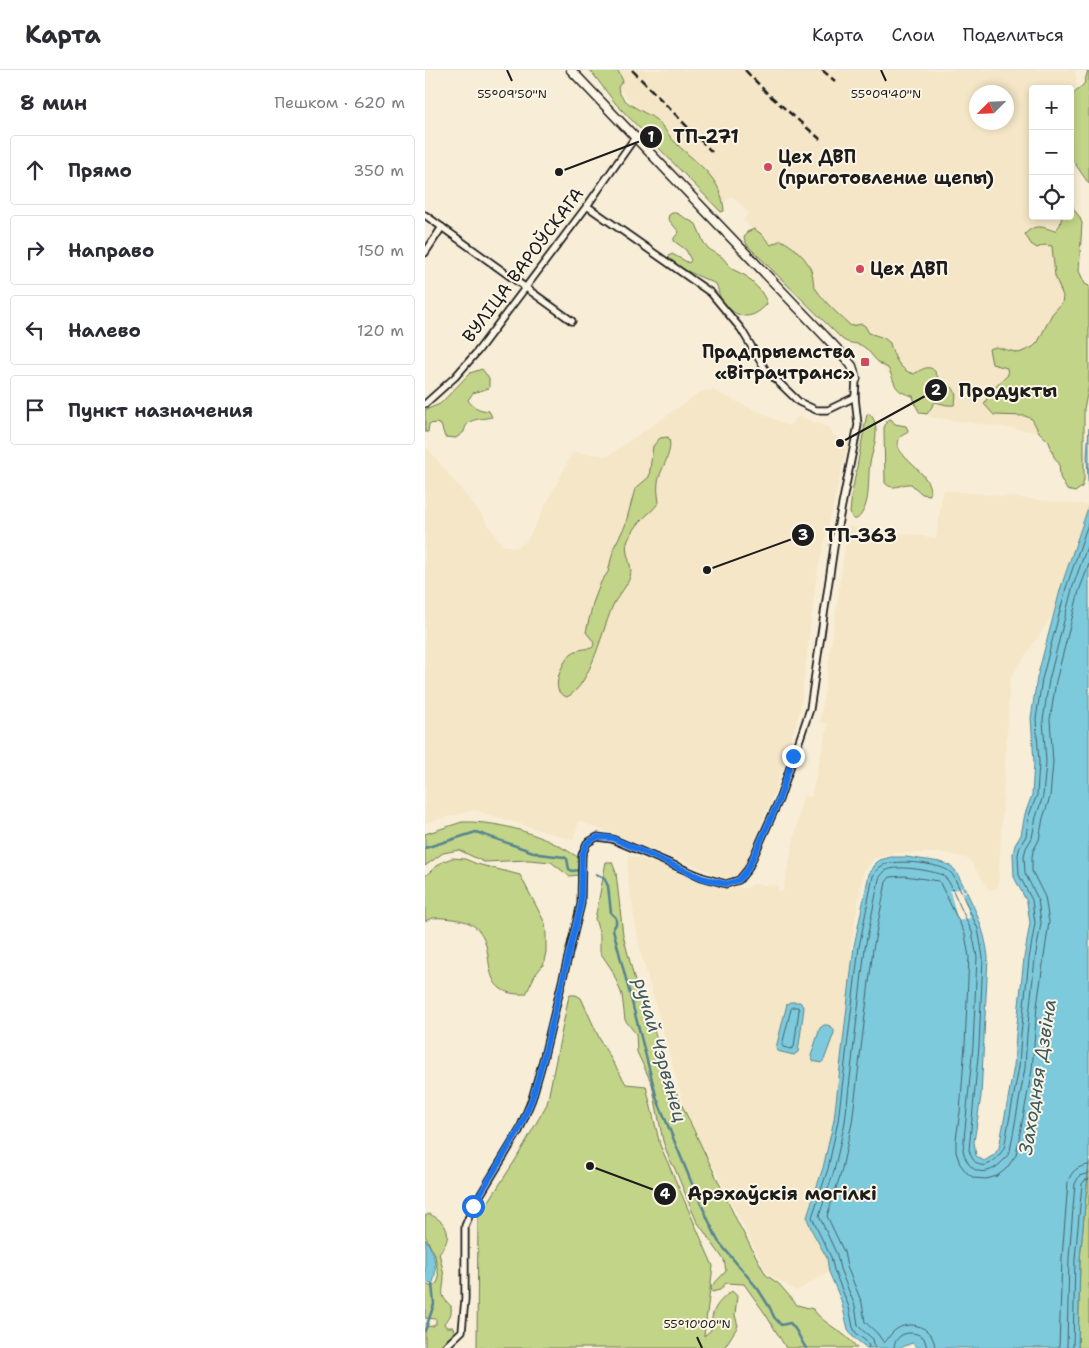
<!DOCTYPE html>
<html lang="ru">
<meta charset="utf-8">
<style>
body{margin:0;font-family:"Shantell Sans",sans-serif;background:#f2f2f3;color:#2b2b33}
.controls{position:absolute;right:15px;top:15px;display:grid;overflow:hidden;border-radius:5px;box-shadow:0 2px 8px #0003}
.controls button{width:45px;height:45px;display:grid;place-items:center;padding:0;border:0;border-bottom:1px solid #e1e1e2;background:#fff;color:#2b2b33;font:25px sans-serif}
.compass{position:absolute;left:544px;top:15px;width:45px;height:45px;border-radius:50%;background:#fff;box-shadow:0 2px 8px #0003;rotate:246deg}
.stop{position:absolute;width:15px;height:15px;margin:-11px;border:4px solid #1a73e8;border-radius:50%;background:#fff}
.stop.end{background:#1a73e8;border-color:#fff;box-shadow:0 1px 5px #0008}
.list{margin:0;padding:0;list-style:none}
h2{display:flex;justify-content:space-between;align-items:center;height:65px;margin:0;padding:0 20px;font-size:21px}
h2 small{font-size:16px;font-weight:400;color:#7c7c81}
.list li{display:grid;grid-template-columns:32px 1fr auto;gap:15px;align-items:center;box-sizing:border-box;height:70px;margin:0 10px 10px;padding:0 10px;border:1px solid #e1e1e2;border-radius:5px}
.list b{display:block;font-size:19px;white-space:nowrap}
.list em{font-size:16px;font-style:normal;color:#7c7c81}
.icon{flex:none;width:28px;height:28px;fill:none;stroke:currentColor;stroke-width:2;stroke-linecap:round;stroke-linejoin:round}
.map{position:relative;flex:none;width:664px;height:1278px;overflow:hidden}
header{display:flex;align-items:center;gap:30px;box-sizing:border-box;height:70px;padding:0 25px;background:#fff;border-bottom:1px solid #e1e1e2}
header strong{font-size:24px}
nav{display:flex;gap:28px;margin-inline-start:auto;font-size:18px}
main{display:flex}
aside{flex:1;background:#fff}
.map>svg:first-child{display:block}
.built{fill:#f4e6c6;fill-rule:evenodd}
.green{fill:#c2d488;stroke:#6f7852}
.water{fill:#7ecadd;stroke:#578490}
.pier{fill:#f8eed7}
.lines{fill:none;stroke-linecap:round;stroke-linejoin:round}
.shore{stroke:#436269;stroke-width:1}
.stream{stroke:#578490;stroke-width:2.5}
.minor-casing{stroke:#1c1c1c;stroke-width:9}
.secondary-casing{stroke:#1c1c1c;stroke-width:11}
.minor{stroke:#fcf5e5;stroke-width:5.5}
.secondary{stroke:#fcf5e5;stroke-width:8}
.rail{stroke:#1c1c1c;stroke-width:2.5;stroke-dasharray:8 4;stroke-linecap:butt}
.route{stroke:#1a73e8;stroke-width:6}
.ticks{fill:none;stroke:#1c1c1c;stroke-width:2}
.poi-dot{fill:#d1495b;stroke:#fcf5e5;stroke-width:2}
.labels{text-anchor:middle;stroke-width:4;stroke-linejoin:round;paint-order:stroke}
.poi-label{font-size:18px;font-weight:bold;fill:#1c1c1c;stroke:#fcf5e5;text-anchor:start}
.street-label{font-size:18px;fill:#1c1c1c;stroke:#fcf5e5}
.water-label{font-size:19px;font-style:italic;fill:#3e5960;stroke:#fcf5e5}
.ticks-label{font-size:12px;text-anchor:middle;fill:#1c1c1c;stroke:#fcf5e5;stroke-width:4;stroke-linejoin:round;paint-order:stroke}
.leader{fill:none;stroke:#1c1c1c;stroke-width:2}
.callout-dot{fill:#1c1c1c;stroke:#fcf5e5;stroke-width:2}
.mark-label{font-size:15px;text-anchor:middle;font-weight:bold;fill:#fff}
.callout-label{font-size:19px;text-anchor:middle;font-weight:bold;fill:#1c1c1c;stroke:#fcf5e5;stroke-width:4;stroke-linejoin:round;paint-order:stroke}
</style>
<header>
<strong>Карта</strong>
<nav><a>Карта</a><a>Слои</a><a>Поделиться</a></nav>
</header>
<main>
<aside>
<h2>8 мин<small>Пешком · 620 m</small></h2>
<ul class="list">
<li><svg class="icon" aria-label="ahead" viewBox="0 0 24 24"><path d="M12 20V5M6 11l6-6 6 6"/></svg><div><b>Прямо</b></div><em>350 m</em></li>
<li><svg class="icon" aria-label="right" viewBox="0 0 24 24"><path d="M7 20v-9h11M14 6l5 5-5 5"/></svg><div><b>Направо</b></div><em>150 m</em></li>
<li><svg class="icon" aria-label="left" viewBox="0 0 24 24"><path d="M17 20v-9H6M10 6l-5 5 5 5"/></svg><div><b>Налево</b></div><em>120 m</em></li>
<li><svg class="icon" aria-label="arrive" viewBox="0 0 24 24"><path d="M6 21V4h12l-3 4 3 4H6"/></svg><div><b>Пункт назначения</b></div></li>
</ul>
</aside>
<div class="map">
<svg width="664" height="1278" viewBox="0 0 664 1278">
<rect width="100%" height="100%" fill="#f8eed7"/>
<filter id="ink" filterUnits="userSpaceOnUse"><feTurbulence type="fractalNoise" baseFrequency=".02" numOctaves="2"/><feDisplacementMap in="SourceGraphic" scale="10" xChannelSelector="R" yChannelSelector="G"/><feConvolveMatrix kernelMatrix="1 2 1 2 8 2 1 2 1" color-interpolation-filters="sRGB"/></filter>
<g filter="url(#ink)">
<g class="built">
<path d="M176,0h474l2,15 -7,8v-4h-37v127h37l-14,139 -11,78 -115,-16 -187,-197 6,-7 -17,-17 -7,6zM552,22h30v30h-30z"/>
<path d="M287,320l77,36 9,-10 32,12 3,7 17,8 -4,8 -29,122 -17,137 -25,80 -35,88 -9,2 -152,-59 -6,19 -99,-30 -49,13v-378l56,69 21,31 13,3 12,-7 46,-89 35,4 94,-65z"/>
<path d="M518,420l146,15 -28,82 -4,22 -47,69 -12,210 -9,2 -20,-31 -24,-6h-50l-21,6 -11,14 -12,74 1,27 -18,146 -11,48 -16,48 5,15 15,27 2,14 -33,19 -29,-18 -81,-161 -46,-162 -13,-75 1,-20 96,31 22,2 7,-4 26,2 -1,5h5l20,-95 8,1 17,-73 -8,-2 28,-196 88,12z"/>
</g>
<g class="green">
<path d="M165,0l28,1 5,10 -5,6c1,16 26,24 37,32 7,5 11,13 17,20 22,24 50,36 52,72l-3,1 -105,-108z"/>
<path d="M663,0h1v114l-18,-26 -1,-61 14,-13z"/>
<path d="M645,125l4,15 5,6 3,7 -3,48 6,13 4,2v99l-5,24v71l-2,7 -7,5 -8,-2 -7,-13 -1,-14 -5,-6 -5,-15 -10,-10 -7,-13 -7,-3 -31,-1 -10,-11 7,-13 17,-16 -1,-7 -15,-4 -3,-15 7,-2 23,6 14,-6 5,-5 14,-28 10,-11 1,-7 -8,-20 -3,-30 -8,-1 -7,3 -6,-4 -6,-10c11,-11 17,-7 30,-3l5,-6 2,-9h8z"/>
<path d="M247,143h4l20,11 8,19 5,6 13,8 10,12 14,7 14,14 6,10 1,4c-17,19 -32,14 -46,-5 -3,-5 -2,-10 -5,-15l-42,-19 -6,-5 1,-4 3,-2 17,9 2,-3 -5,-10 -12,-9v-3l5,-6 -11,-13 1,-4z"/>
<path d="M329,159l6,4 11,12 10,-5c12,6 28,19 31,34 2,5 0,9 4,15 9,14 23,26 35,37l11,-2 3,2 4,7 15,5 6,5c3,13 10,28 24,31 11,-7 19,-11 24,4 12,7 22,11 16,27h-7l-12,-3 -8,12 -7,-1 -4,-7 -3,-10c-21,-5 -16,-11 -25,-28 -15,-7 -13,-12 -24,-21 -7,-5 -14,-2 -22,-8l-95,-94 -3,-7 3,-6z"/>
<path d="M57,299l7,9v10l-16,5 -5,7c5,8 12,10 21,11l3,6c-13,3 -25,0 -28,15l-8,6 -11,-1 -4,-12 -5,-2 -7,1 -1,8h-3v-22l15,-6 30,-31z"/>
<path d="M442,344h3c12,13 3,34 0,49 -3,17 2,43 -13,56h-4l-3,-6 2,-20z"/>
<path d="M466,349l4,5 11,2 2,4 -1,3c-7,3 -9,5 -9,14 8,17 34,27 32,48l-8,-1 -11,-10c-10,-1 -17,8 -26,-1l-1,-55 3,-8z"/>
<path d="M243,367c7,13 -8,32 -10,45 -1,7 0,13 1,20 -5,8 -12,12 -18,19 -5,5 -10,13 -13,19 -6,12 6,24 2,37 -3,9 -11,18 -16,26 -11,23 -23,83 -47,94 -1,0 -6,-3 -7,-4 -8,-9 4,-34 12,-40 6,-4 14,-4 20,-5l2,-3 -1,-4 -7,-9 7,-29 8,-21 7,-10 6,-25 11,-21 10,-37 14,-12 4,-31 7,-8z"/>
<path d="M37,752c41,-1 86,14 120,38l-4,15 -9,1 -18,-14 -22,-2 -45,2 -25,-12 -16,3 -18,13v-32z"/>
<path d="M27,788l13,1 12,5 43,11 25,48 1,9v20l-3,13 -8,10 -9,19c-54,3 -25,-49 -52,-68 -7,-5 -14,-6 -22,-7 -10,-1 -18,-3 -27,2v-45l17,-14z"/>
<path d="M181,792h6l4,11 7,62 15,58 14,31 17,51 12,28 57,120 28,52 13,9 18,21 16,4c12,17 32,22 44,39h-71l-20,-33 -22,-31 -18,-1 -6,7 -8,2 -1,-5 15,-16 -2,-11 -28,-40 -21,-51 -6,-11 -6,-17 -11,-57 -15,-32 -1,-18 -11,-14 -3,-25 -10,-25 -12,-18v-17l-5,-16z"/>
<path d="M145,925h6l5,3 20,44 25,42 20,2 14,59 53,121 -9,70 7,-6c0,-19 5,-27 21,-39l5,5 -2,19 3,11 -14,22h-247l1,-130 38,-59 31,-55 21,-104z"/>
<path d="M664,1092v186h-11l2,-89z"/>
<path d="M4,1144c19,8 25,23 10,39 2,8 4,16 5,24 0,15 -6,17 7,29 1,8 -1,12 -7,17l2,4h7l1,4 -3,6 -6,3 -6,8h-14v-21l8,-1 3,-2v-5l-11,-1v-34l7,3 5,-4 2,-5 -4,-22 -10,-21v-19z"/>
</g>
<g class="water">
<path d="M664,358v734l-9,97 -2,89h-160l-6,-5 -12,5h-33l-15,-12 -4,-7 -7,-29 -12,-28 -2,-14 -15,-27 -5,-13 3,-11 13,-39 11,-48 20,-174 15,-72 7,-11 4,-3 11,-3h15l34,5 9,3 6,5 4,7c13,25 26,51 29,80l-7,139 -7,46 2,14 8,5 10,-6 5,-7 15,-82 2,-32 8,-76 6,-35 -3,-21 -13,-25 -1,-23 2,-9 6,-10 4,-21 7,-19 2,-33 -3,-44 6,-40 24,-91 28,-82 -2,-49z"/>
<path d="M365,932h10l4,6 -6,44 -4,3 -17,-4 -1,-3 11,-44z"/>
<path d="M399,955h4l6,4v4l-10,27 -3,3 -8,-2 -2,-5 9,-28z"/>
<path d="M0,1169c9,10 14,33 7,45l-7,-2z"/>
</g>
<path class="pier" d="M537,818l1,3 3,-1v2l-3,1 7,25 -12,3 -8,-30z"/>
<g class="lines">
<g class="shore">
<path d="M368,937h5l1,3 -5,37 -3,2 -8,-2 -1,-2 9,-36z"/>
<path d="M444,1278l-1,-5 -12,-10 -3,-6 -4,-20 -15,-37 -3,-13 -14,-28 -5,-12 16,-48 10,-48 21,-174 14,-71c2,-3 4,-7 7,-9 11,-9 56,-4 67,3 4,2 6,5 8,9l23,50 5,28 -4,89 -10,104c7,25 25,16 35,-2l15,-81 2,-33 8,-75 6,-36 -3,-23 -13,-25 -1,-20 2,-9 6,-10 3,-21 8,-20 2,-33 -3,-43 6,-40 24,-91 23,-67"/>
<path d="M450,1278l-2,-9 -12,-10 -3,-4 -3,-19 -15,-37 -3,-14 -18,-39 15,-45 11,-49 20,-174 14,-69c0,-1 4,-6 5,-7 9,-9 48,-1 59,3l6,7 23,50 5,25 -4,89 -10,104c7,32 34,25 47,1l15,-83 2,-34 8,-75 6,-36 -3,-24 -13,-26 -1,-17 2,-8 6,-10 4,-21 7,-21 3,-34 -3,-42 6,-40 23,-91 17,-48"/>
<path d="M469,1278c1,-16 19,-19 30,-10l3,10"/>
<path d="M510,1278c-1,-21 -25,-30 -41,-17 -5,4 -6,9 -10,12l-7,-10 -12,-11 -3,-19 -15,-36 -3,-15 -17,-36 14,-43 11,-50 21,-174 13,-67 4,-5 15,-1 34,5 26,53 4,23 -4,88 -5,67 -4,27v13l4,12 7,9 7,5 12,1 11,-3 9,-7 10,-14 16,-85 5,-64 12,-84 -4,-25 -13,-26v-14l1,-6 6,-11 4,-22 7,-21 3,-35 -3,-42 6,-39 23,-90 10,-27"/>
<path d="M634,1278l3,-90 6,-76c3,-11 10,-16 21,-17"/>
<path d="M642,1278l2,-90 6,-74 4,-8 10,-3"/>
<path d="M648,1278l2,-89 7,-75 3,-4 4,-1"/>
</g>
<g class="stream">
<path d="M0,778l51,-16 63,22 25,3 3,2 2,10 3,2 8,-1"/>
<path d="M171,804l8,4 4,8 3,27 5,5v6l-3,5 44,170 38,92 23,50 40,48 12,19 4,9 7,8 9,-2c8,7 10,17 16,25"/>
<path d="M0,1261l9,-27 -2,-20"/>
</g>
<g class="minor-casing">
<g id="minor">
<path d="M162,136l124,87 30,36 24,40 34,33 17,8h12l27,-13"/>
<path d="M0,145l147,106"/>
<path d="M0,183l17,-26"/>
<path d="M0,334l30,-27 22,-25 110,-146 49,-70"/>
<path d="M19,1278l18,-17 3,-32v-73l8,-19 46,-76 13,-32 10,-35 39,-160 1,-49 5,-12 10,-6 15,2 90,38 24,7 13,-4 9,-11 31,-69 31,-91 25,-169 23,-115 -3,-28 1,-18"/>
</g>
</g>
<g class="secondary-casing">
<path id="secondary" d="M146,0l271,284 10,12 4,13"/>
</g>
<use href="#minor" class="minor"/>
<use href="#secondary" class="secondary"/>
<g class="rail">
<path d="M207,0l80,82"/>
<path d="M320,0l22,23 53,46"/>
<path d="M397,0l13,11"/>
</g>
</g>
</g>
<g class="lines" filter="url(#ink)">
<path class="route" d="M48,1136l46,-76 13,-31 10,-35 39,-160 1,-49 5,-12 10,-6 15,1 90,40 24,6 13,-4 9,-11 31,-69 14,-44"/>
</g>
<path class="ticks" d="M82,0l5,11M456,0l5,11M272,1267l5,11"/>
<g class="poi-dot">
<circle cx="343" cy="97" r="5"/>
<circle cx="435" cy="199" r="5"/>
<rect x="435" y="287" width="10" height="10" rx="2.5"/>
</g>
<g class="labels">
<g class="poi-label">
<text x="353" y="93">Цех ДВП<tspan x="353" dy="21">(приготовление щепы)</tspan></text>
<text x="445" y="205">Цех ДВП</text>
<text x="430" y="288" text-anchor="end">Прадпрыемства<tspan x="430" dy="21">«Вітрачтранс»</tspan></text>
</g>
<g class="street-label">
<text transform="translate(98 195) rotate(-53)" y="6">ВУЛІЦА ВАРОЎСКАГА</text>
</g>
<g class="water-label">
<text transform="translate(236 980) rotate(74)" y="7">ручай Чэрвянец</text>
<text transform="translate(612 1007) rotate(-81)" y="7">Заходняя Дзвіна</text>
</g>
</g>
<g class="ticks-label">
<text x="87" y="28">55°09'50"N</text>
<text x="461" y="28">55°09'40"N</text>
<text x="272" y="1258">55°10'00"N</text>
</g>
<path class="leader" d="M134 102L226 67M415 373L511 320M282 500L378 465M165 1096L240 1124"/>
<g class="callout-dot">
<circle cx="134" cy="102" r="5"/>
<circle cx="415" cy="373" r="5"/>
<circle cx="282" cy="500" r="5"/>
<circle cx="165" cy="1096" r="5"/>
<circle cx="226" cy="67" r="12"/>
<circle cx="511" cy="320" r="12"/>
<circle cx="378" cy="465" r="12"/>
<circle cx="240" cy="1124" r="12"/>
</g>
<g class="mark-label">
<text x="226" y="72">1</text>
<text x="511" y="325">2</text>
<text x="378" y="470">3</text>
<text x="240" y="1129">4</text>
</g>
<g class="callout-label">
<text x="281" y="73">ТП-271</text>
<text x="583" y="327">Продукты</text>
<text x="436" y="472">ТП-363</text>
<text x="357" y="1130">Арэхаўскія могілкі</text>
</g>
</svg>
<div class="controls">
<button>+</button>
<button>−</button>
<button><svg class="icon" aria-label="locate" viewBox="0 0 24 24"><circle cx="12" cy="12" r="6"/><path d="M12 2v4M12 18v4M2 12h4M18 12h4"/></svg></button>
</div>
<svg class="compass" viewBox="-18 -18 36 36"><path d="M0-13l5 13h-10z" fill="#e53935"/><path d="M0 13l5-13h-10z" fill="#7c7c81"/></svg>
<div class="stop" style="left:48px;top:1136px"></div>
<div class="stop end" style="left:368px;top:686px"></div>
</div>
</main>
